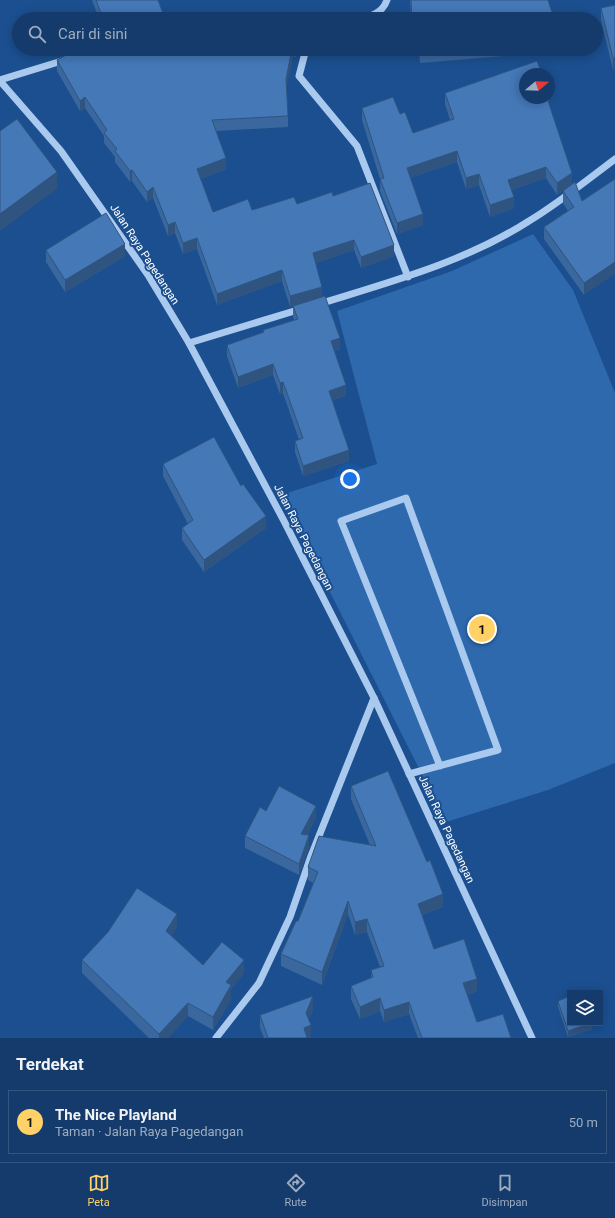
<!DOCTYPE html>
<html lang="id">
<meta charset="utf-8">
<style>
body{margin:0;font-family:Roboto,sans-serif;background:#214673;color:#f1f3f6}
.controls{position:absolute;right:12px;bottom:12px;display:grid;overflow:hidden;border-radius:0px;box-shadow:0 2px 10px #0003}
.controls button{width:36px;height:36px;display:grid;place-items:center;padding:0;border:0;border-bottom:1px solid #33557e;background:#143b6b;color:#f1f3f6;font:20px sans-serif}
.compass{position:absolute;left:519px;top:68px;width:36px;height:36px;border-radius:50%;background:#143b6b;box-shadow:0 2px 10px #0003;rotate:71deg}
.you{position:absolute;left:350px;top:479px;width:14px;height:14px;margin:-10px;border:3px solid #fff;border-radius:50%;background:#1a73e8;box-shadow:0 0 0 6px #1a73e833}
.badge{display:grid;place-items:center;width:26px;height:26px;border-radius:50%;background:#ffd166;color:#111;font-size:13px;font-weight:700}
.pin{position:absolute;translate:-50% -50%;border:2px solid #fff;box-shadow:0 1px 4px #0006}
.list{margin:0;padding:0;list-style:none}
h2{display:flex;justify-content:space-between;align-items:center;height:52px;margin:0;padding:0 16px;font-size:17px}
h2 small{font-size:13px;font-weight:400;color:#9dadc1}
.list li{display:grid;grid-template-columns:26px 1fr auto;gap:12px;align-items:center;box-sizing:border-box;height:64px;margin:0 8px 8px;padding:0 8px;border:1px solid #33557e;border-radius:0px}
.list b{display:block;font-size:15px;white-space:nowrap}
.list p{margin:0;font-size:13px;white-space:nowrap;color:#9dadc1}
.list em{font-size:13px;font-style:normal;color:#9dadc1}
.icon{flex:none;width:22px;height:22px;fill:none;stroke:currentColor;stroke-width:2;stroke-linecap:round;stroke-linejoin:round}
.map{position:relative;flex:none;width:615px;height:1038px;overflow:hidden}
.search{position:absolute;background:#143b6b;box-shadow:0 2px 10px #0003;left:12px;right:12px;top:12px;height:44px;display:flex;align-items:center;gap:10px;box-sizing:border-box;padding:0 14px;border-radius:22px;color:#9dadc1;font-size:15px}
.sheet{height:124px;background:#143b6b}
nav{display:flex;justify-content:space-around;align-items:center;box-sizing:border-box;height:56px;border-top:1px solid #33557e;background:#143b6b;font-size:11px;color:#9dadc1}
nav a{display:grid;justify-items:center;gap:2px}
nav .on{color:#ffd166}
.map>svg:first-child{display:block}
.green{fill:#2e69ad}
.lines{fill:none;stroke-linecap:round;stroke-linejoin:round}
.minor{stroke:#a9c9ee;stroke-width:7}
.wall{fill:#3a679d}
.shaded-wall{fill:#305480}
.building{fill:#4478b7;stroke:#305480}
.labels{text-anchor:middle;stroke-width:4;stroke-linejoin:round;paint-order:stroke}
.street-label{font-size:11px;fill:#fff;stroke:#1b4f8f}
</style>
<div class="map">
<svg width="615" height="1038" viewBox="0 0 615 1038">
<rect width="100%" height="100%" fill="#1b4f8f"/>
<path class="green" d="M533,234l40,56 42,103v370l-67,27 -102,32 -165,-327 96,-31 -40,-153 115,-40z"/>
<g class="lines">
<g class="minor">
<path d="M354,19c14,-2 28,-4 33,-19"/>
<path d="M306,49l-7,27 58,70 51,131"/>
<path d="M0,80l65,-20"/>
<path d="M0,81l61,70 87,124 41,68 95,178 90,177 158,340"/>
<path d="M319,304c71,-22 146,-42 210,-83 30,-18 58,-41 86,-62"/>
<path d="M189,343l112,-34"/>
<path d="M409,774l89,-24 -92,-252 -65,23 99,245"/>
<path d="M216,1038l43,-55 31,-66 21,-61 63,-158"/>
</g>
</g>
<g class="wall">
<path d="M92,0h66l7,19h-66z"/>
<path d="M410,0h138l6,19h-143z"/>
<path d="M615,5v64l-2,1 -12,-50v-12z"/>
<path d="M84,49h213l-1,8 -3,-1 -7,31 2,29v11l-72,4 10,38 -26,10 13,33 39,-2 45,-6 36,-8 61,60 -33,12 -7,-18 -38,13 6,34 18,52 -6,2 12,45 -13,4 16,61 -46,15 -8,-24v-11l4,-1 -16,-47 -3,1 -7,-19 -35,13 -11,-32v-11l36,-12v-3l31,-10 -1,-3v-11l-3,1 -8,-26 -65,24 -20,-56 -14,5 -8,-21 -7,3 -15,-38 -6,4 -15,-21 -2,1 -15,-20v-5l-11,-14v-7l-19,-28 -5,3 -23,-40v-11z"/>
<path d="M419,49h143v2l-142,12z"/>
<path d="M445,93l104,5v4l23,82 -15,11 -11,-17 -35,12 3,18 -24,9 -11,-32 -13,4 -9,-27 -47,16 13,47 -26,9 -17,-43v-12l-18,-59v-12l38,6 13,19 37,-13 -5,-16z"/>
<path d="M615,179l-31,116 -40,-56v-12l24,-16 -5,-8v-12l19,10z"/>
<path d="M46,250l79,6 -60,36 -19,-30z"/>
<path d="M163,464l78,22 25,42 -62,44 -22,-32v-12l6,-4 -25,-48z"/>
<path d="M351,786l92,121 -21,8 12,34 43,42 -10,4 10,27 34,16h-93l-9,-24 -25,8 -4,-11 -20,8 -9,-20v-13l20,-8v-8l9,-3 -13,-35 -12,3 -7,-21 -26,71 -41,-19v-12l17,-33 15,-38 -5,-3v-13l62,-22 -19,-46z"/>
<path d="M266,811l50,7 -9,17 2,12 -10,28 -54,-27v-12z"/>
<path d="M177,927l-6,9 32,29 41,8 -13,16v10l-18,31 -25,-14 -20,22h-19l-67,-65v-13z"/>
<path d="M558,1001l34,28 -24,8 -10,-30z"/>
<path d="M313,1009l-4,10 2,19h-47l-4,-10v-13z"/>
</g>
<g class="shaded-wall">
<path d="M292,49h1v7l-7,34v-11z"/>
<path d="M615,57v12l-2,1v-12z"/>
<path d="M85,97v11l-5,3v-10z"/>
<path d="M457,151v11l-50,17v-11z"/>
<path d="M226,158v11l-29,11v-11z"/>
<path d="M546,167v11l-38,13v-11z"/>
<path d="M132,170v11l-2,1v-11z"/>
<path d="M57,172v17l-57,42v-17z"/>
<path d="M572,173v11l-15,11v-12z"/>
<path d="M479,174v11l-13,4v-11z"/>
<path d="M153,187v11l-6,4v-10z"/>
<path d="M514,197v11l-24,9v-12z"/>
<path d="M423,214v11l-26,9v-11z"/>
<path d="M175,222v11l-7,3v-11z"/>
<path d="M197,238v11l-14,5v-11z"/>
<path d="M354,240v10l-41,14v-11z"/>
<path d="M125,244v12l-60,36v-12z"/>
<path d="M394,245v11l-33,12v-11z"/>
<path d="M615,262v12l-31,21v-12z"/>
<path d="M282,270v11l-65,24v-11z"/>
<path d="M322,287v11l-32,9v-11z"/>
<path d="M340,338v11l-9,3v-11z"/>
<path d="M273,364v11l-35,13v-11z"/>
<path d="M283,382v11l-3,1v-11z"/>
<path d="M346,385v11l-17,6v-11z"/>
<path d="M349,450v11l-46,15v-10z"/>
<path d="M266,516v12l-62,44v-12z"/>
<path d="M316,806v12l-15,28v-12z"/>
<path d="M309,835v12l-10,28v-11z"/>
<path d="M443,894v13l-25,9v-12z"/>
<path d="M348,901v13l-26,71v-13z"/>
<path d="M177,914v13l-11,18v-14z"/>
<path d="M367,919v13l-12,3v-13z"/>
<path d="M244,960v13l-13,16v10l-18,31v-13l13,-35z"/>
<path d="M477,979v12l-14,5v-13z"/>
<path d="M313,996v13l-7,17v-13z"/>
<path d="M380,998v13l-20,8v-12z"/>
<path d="M409,1002v12l-25,8v-12z"/>
<path d="M188,1003v13l-20,22h-9v-4z"/>
<path d="M592,1023v6l-24,8v-6z"/>
<path d="M311,1025v13h-7v-10z"/>
</g>
<g class="building">
<path d="M96,0h62l7,19h-62z"/>
<path d="M411,0h137l6,19h-142z"/>
<path d="M615,5v52l-2,1 -12,-50z"/>
<path d="M272,18l12,1h-12z"/>
<path d="M84,49h208l-6,30 2,37 -76,4 14,38 -29,11 16,43 35,-13 4,11 42,-13 3,7 35,-12 1,4 37,-13 24,62 -33,12 -7,-17 -41,13 9,34 -32,9 -8,-26 -65,24 -20,-56 -14,5 -8,-21 -7,3 -15,-38 -6,5 -15,-22 -2,1 -15,-20 2,-2 -13,-16 3,-3 -22,-33 -5,4 -23,-41 11,-6z"/>
<path d="M420,49h43l-43,3z"/>
<path d="M537,61l5,13h-17v24h22l25,75 -15,10 -11,-16 -38,13 6,17 -24,8 -11,-31 -13,4 -9,-27 -50,17 16,46 -26,9 -17,-44 4,-1 -22,-70 31,-11 7,17 5,-2 8,21 41,-14 -9,-26z"/>
<path d="M17,119l40,53 -57,42v-83z"/>
<path d="M615,179v83l-31,21 -40,-56 30,-20 -11,-16 12,-9 7,19z"/>
<path d="M106,213l19,31 -60,36 -19,-30z"/>
<path d="M325,296l15,42 -9,3 15,44 -17,6 20,59 -46,16 -8,-25 8,-3 -20,-56 -3,1 -7,-19 -35,13 -11,-32 37,-13 -1,-2 35,-11 -5,-13z"/>
<path d="M214,437l27,49 2,-2 23,32 -62,44 -22,-32 11,-8 -30,-56z"/>
<path d="M388,771l39,91 3,-2 13,34 -25,10 16,45 30,-10 13,40 -14,4 14,39 26,-8 8,24h-89l-13,-36 -25,8 -4,-12 -20,9 -9,-21 22,-9 -2,-7 13,-4 -17,-47 -12,3 -7,-21 -26,71 -41,-18 15,-33h2l20,-49 -10,-5 11,-31 57,10 -25,-60z"/>
<path d="M279,786l37,20 -15,28 8,1 -10,29 -54,-28 15,-29 6,4z"/>
<path d="M137,888l40,26 -11,17 37,34 19,-23 22,18 -18,22 5,3 -18,32 -25,-14 -29,31 -77,-74 26,-28z"/>
<path d="M313,996l-7,17 5,12 -7,3 3,10h-39l-8,-23z"/>
<path d="M570,996v27h22l-24,8 -10,-30z"/>
</g>
<g class="labels">
<g class="street-label">
<text transform="translate(145 254) rotate(57)" y="4">Jalan Raya Pagedangan</text>
<text transform="translate(304 537) rotate(63)" y="4">Jalan Raya Pagedangan</text>
<text transform="translate(447 829) rotate(65)" y="4">Jalan Raya Pagedangan</text>
</g>
</g>
</svg>
<div class="controls">
<button><svg class="icon" aria-label="layers" viewBox="0 0 24 24"><path d="M12 4l9 5-9 5-9-5zM3 14l9 5 9-5"/></svg></button>
</div>
<svg class="compass" viewBox="-18 -18 36 36"><path d="M0-13l5 13h-10z" fill="#e53935"/><path d="M0 13l5-13h-10z" fill="#9dadc1"/></svg>
<div class="you"></div>
<div class="pin badge" style="left:482px;top:629px">1</div>
<div class="search"><svg class="icon" aria-label="search" viewBox="0 0 24 24"><circle cx="10" cy="10" r="6"/><path d="M15 15l6 6"/></svg>Cari di sini</div>
</div>
<section class="sheet">
<h2>Terdekat<small></small></h2>
<ul class="list">
<li><span class="badge">1</span><div><b>The Nice Playland</b><p>Taman · Jalan Raya Pagedangan</p></div><em>50 m</em></li>
</ul>
</section>
<nav>
<a class="on"><svg class="icon" aria-label="map" viewBox="0 0 24 24"><path d="M3 6l6-2 6 2 6-2v14l-6 2-6-2-6 2zM9 4v14M15 6v14"/></svg>Peta</a>
<a><svg class="icon" aria-label="directions" viewBox="0 0 24 24"><path d="M12 3l9 9-9 9-9-9zM9 14v-3h6M13 9l2 2-2 2"/></svg>Rute</a>
<a><svg class="icon" aria-label="saved" viewBox="0 0 24 24"><path d="M7 4h10v16l-5-4-5 4z"/></svg>Disimpan</a>
</nav>
